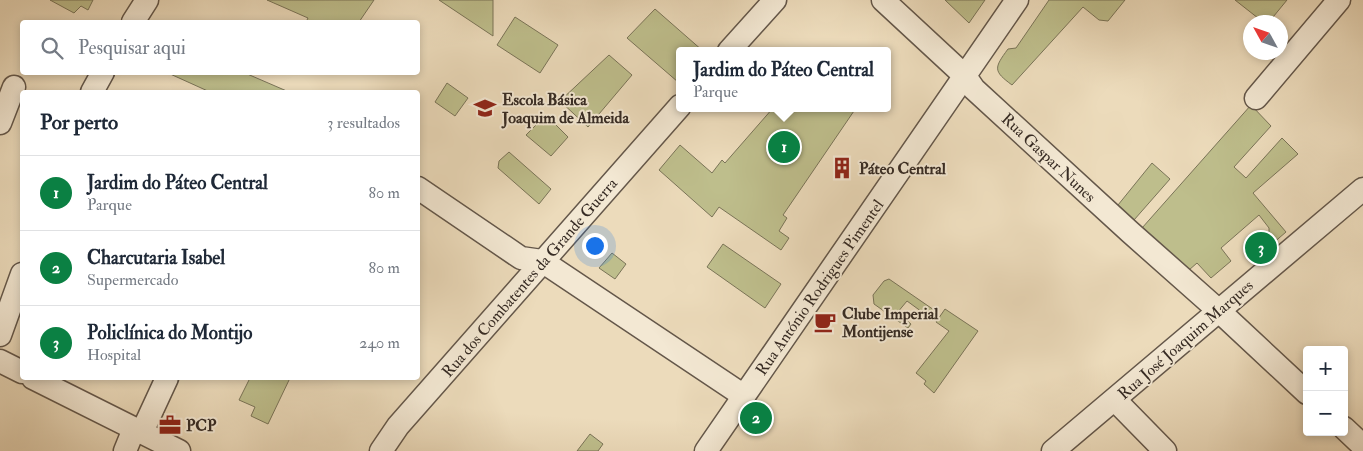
<!DOCTYPE html>
<html lang="pt">
<meta charset="utf-8">
<style>
body{margin:0;font-family:"IM FELL Double Pica",serif;background:#f2f2f3;color:#1f2937}
.controls{position:absolute;right:15px;bottom:15px;display:grid;overflow:hidden;border-radius:5px;box-shadow:0 2px 8px #0003}
.controls button{width:45px;height:45px;display:grid;place-items:center;padding:0;border:0;border-bottom:1px solid #e0e1e3;background:#fff;color:#1f2937;font:25px sans-serif}
.compass{position:absolute;left:1243px;top:15px;width:45px;height:45px;border-radius:50%;background:#fff;box-shadow:0 2px 8px #0003;rotate:310deg}
.you{position:absolute;left:594px;top:245px;width:18px;height:18px;margin:-12px;border:4px solid #fff;border-radius:50%;background:#1a73e8;box-shadow:0 0 0 8px #1a73e833}
.badge{display:grid;place-items:center;width:32px;height:32px;border-radius:50%;background:#0b8043;color:#fff;font-size:16px;font-weight:700}
.pin{position:absolute;translate:-50% -50%;border:2px solid #fff;box-shadow:0 1px 5px #0006}
.popup{position:absolute;left:676px;top:47px;width:215px;height:65px;box-sizing:border-box;display:grid;place-content:center;border-radius:5px;background:#fff;filter:drop-shadow(0 1px 4px #0005);font-size:16px;white-space:nowrap;color:#747a83}
.popup b{font-size:19px;color:#1f2937}
.popup::after{content:'';position:absolute;left:50%;top:100%;margin-left:-10px;border:10px solid transparent;border-top-color:#fff}
.list{margin:0;padding:0;list-style:none}
h2{display:flex;justify-content:space-between;align-items:center;height:65px;margin:0;padding:0 20px;font-size:21px}
h2 small{font-size:16px;font-weight:400;color:#747a83}
.list li{display:grid;grid-template-columns:32px 1fr auto;gap:15px;align-items:center;box-sizing:border-box;height:75px;padding:0 20px;border-top:1px solid #e0e1e3}
.list b{display:block;font-size:19px;white-space:nowrap}
.list p{margin:0;font-size:16px;white-space:nowrap;color:#747a83}
.list em{font-size:16px;font-style:normal;color:#747a83}
.icon{flex:none;width:28px;height:28px;fill:none;stroke:currentColor;stroke-width:2;stroke-linecap:round;stroke-linejoin:round}
.map{position:relative;flex:none;width:1363px;height:451px;overflow:hidden}
.search{position:absolute;background:#fff;box-shadow:0 2px 8px #0003;left:20px;top:20px;width:400px;height:55px;display:flex;align-items:center;gap:12px;box-sizing:border-box;padding:0 18px;border-radius:5px;color:#747a83;font-size:19px}
.panel{position:absolute;background:#fff;box-shadow:0 2px 8px #0003;left:20px;top:90px;width:400px;height:290px;border-radius:5px}
.map>svg:first-child{display:block}
.green{fill:#bebe8c;stroke:#7a7458}
.lines{fill:none;stroke-linecap:round;stroke-linejoin:round}
.minor-casing{stroke:#64574a;stroke-width:25}
.minor{stroke:#f3e8d3;stroke-width:22}
.labels{text-anchor:middle;stroke-width:4;stroke-linejoin:round;paint-order:stroke}
.poi-label{font-size:16px;font-weight:bold;fill:#362b24;stroke:#f3e8d3;text-anchor:start}
.street-label{font-size:16px;fill:#362b24;stroke:#f3e8d3}
</style>
<div class="map">
<svg width="1363" height="451" viewBox="0 0 1363 451">
<rect width="100%" height="100%" fill="#ecdbbb"/>
<filter id="stains"><feTurbulence type="fractalNoise" baseFrequency=".004" numOctaves="4"/><feColorMatrix values="0 0 0 0 .2 0 0 0 0 .09 0 0 0 0 .02 0 0 0 .5 -.17"/></filter>
<radialGradient id="worn" r=".72"><stop offset=".6" stop-color="#630" stop-opacity="0"/><stop offset="1" stop-color="#630" stop-opacity=".3"/></radialGradient>
<g class="green">
<path d="M50,0h43l-5,10 -7,-4 -7,7z"/>
<path d="M267,0h107l-15,22h-53l2,-4z"/>
<path d="M439,0h54v36z"/>
<path d="M945,0h40l-16,23z"/>
<path d="M1049,0h76l-17,21 -9,-1 -16,-13 -71,78c-19,-14 -18,-17 -4,-36l8,-1z"/>
<path d="M1235,0h52l-18,22h-6z"/>
<path d="M655,9l48,42h-23v28l-2,3 -51,-44z"/>
<path d="M515,17l43,28 -18,28 -43,-28z"/>
<path d="M609,55l23,20 -44,52 -28,-26z"/>
<path d="M168,73h77l44,19h-79z"/>
<path d="M447,83l21,15 -13,18 -20,-14z"/>
<path d="M1251,105l20,21 -37,41 12,11 36,-40 16,16 -45,39 33,39 -14,12 -7,-8 4,-3v-5l-10,-13 -38,33 10,13 -20,17 -14,-15 -8,7 -47,-42z"/>
<path d="M773,108h83l-73,107 4,3 -8,13 10,7 -8,12 -62,-43 -7,10 -53,-47 21,-25 32,28 10,-13 3,3z"/>
<path d="M546,115l22,22 -17,19 -25,-21z"/>
<path d="M509,152l42,37 -12,15 -41,-36 1,-7z"/>
<path d="M1152,163l18,16 -36,41 -16,-15z"/>
<path d="M723,244l58,40 -16,24 -58,-41z"/>
<path d="M612,253l14,11 -11,15 -16,-11z"/>
<path d="M889,279l45,31 -5,7 -22,-16 -10,12 14,11 -3,4 -34,-24 -1,-9 11,-14z"/>
<path d="M945,309l33,22 -44,62 -10,-9 2,-3 -10,-8 33,-42 -13,-9z"/>
<path d="M250,378h40l-22,46 -17,-8 4,-9 -16,-7z"/>
<path d="M590,434l13,10 -5,7h-21z"/>
</g>
<g class="lines">
<g class="minor-casing">
<g id="minor">
<path d="M883,0l82,76 9,13 156,143 88,78 89,83"/>
<path d="M133,22l14,-22"/>
<path d="M729,51l46,-51"/>
<path d="M92,92l11,-20"/>
<path d="M1256,98l83,-98"/>
<path d="M0,123l14,-36"/>
<path d="M418,188l103,70 21,3"/>
<path d="M542,261l202,135"/>
<path d="M0,335l22,-61"/>
<path d="M0,361l22,11"/>
<path d="M33,378l146,73"/>
<path d="M1115,400l50,51"/>
<path d="M1344,428l19,18"/>
<path d="M142,432l25,-54"/>
<path d="M125,451l9,-22"/>
<path d="M381,451l17,-25 282,-320"/>
<path d="M706,451l311,-451"/>
<path d="M1053,451l310,-262"/>
</g>
</g>
<use href="#minor" class="minor"/>
</g>
<defs>
<g id="school-bare" transform="scale(1.725)"><path d="M0-5L7-2L0 1L-7-2ZM-4 1L0 2.5L4 1V4Q0 6-4 4Z" fill="#8f2418" stroke="#f3e8d3" stroke-width="2.5" paint-order="stroke"/></g>
<g id="building-bare" transform="scale(1.725)"><path d="M-4-6H4V6H1V3H-1V6H-4ZM-2.5-4.3h1.7v1.8h-1.7ZM.8-4.3h1.7v1.8H.8ZM-2.5-1h1.7V.8h-1.7ZM.8-1h1.7V.8H.8Z" fill="#8f2418" stroke="#f3e8d3" stroke-width="2.5" paint-order="stroke"/></g>
<g id="cafe-bare" transform="scale(1.725)"><path d="M-5.5-4.5H6V0H3Q3 3.5 0 3.5H-2.5Q-5.5 3.5-5.5 0ZM3-3.2v2h1.7v-2ZM-6 4.5H4V6H-6Z" fill="#8f2418" stroke="#f3e8d3" stroke-width="2.5" paint-order="stroke"/></g>
<g id="office-bare" transform="scale(1.725)"><path d="M-6-3h4V-5.5h4V-3h4V5H-6ZM-1-4.5V-3h2v-1.5ZM-6 0V1H6V0Z" fill="#8f2418" stroke="#f3e8d3" stroke-width="2.5" paint-order="stroke"/></g>
</defs>
<g fill-rule="evenodd">
<use href="#school-bare" x="485" y="108"/>
<use href="#building-bare" x="842" y="168"/>
<use href="#cafe-bare" x="825" y="322"/>
<use href="#office-bare" x="170" y="425"/>
</g>
<g class="labels">
<g class="poi-label">
<text x="502" y="105">Escola Básica<tspan x="502" dy="18">Joaquim de Almeida</tspan></text>
<text x="859" y="174">Páteo Central</text>
<text x="842" y="319">Clube Imperial<tspan x="842" dy="18">Montijense</tspan></text>
<text x="186" y="431">PCP</text>
</g>
<g class="street-label">
<text transform="translate(1049 157) rotate(43)" y="6">Rua Gaspar Nunes</text>
<text transform="translate(529 277) rotate(-49)" y="6">Rua dos Combatentes da Grande Guerra</text>
<text transform="translate(819 287) rotate(-55)" y="6">Rua António Rodrigues Pimentel</text>
<text transform="translate(1185 339) rotate(-41)" y="6">Rua José Joaquim Marques</text>
</g>
</g>
<rect width="100%" height="100%" filter="url(#stains)"/>
<rect width="100%" height="100%" fill="url(#worn)"/>
</svg>
<div class="controls">
<button>+</button>
<button>−</button>
</div>
<svg class="compass" viewBox="-18 -18 36 36"><path d="M0-13l5 13h-10z" fill="#e53935"/><path d="M0 13l5-13h-10z" fill="#747a83"/></svg>
<div class="you"></div>
<div class="pin badge" style="left:784px;top:147px">1</div>
<div class="popup"><b>Jardim do Páteo Central</b>Parque</div>
<div class="pin badge" style="left:756px;top:418px">2</div>
<div class="pin badge" style="left:1261px;top:248px">3</div>
<div class="search"><svg class="icon" aria-label="search" viewBox="0 0 24 24"><circle cx="10" cy="10" r="6"/><path d="M15 15l6 6"/></svg>Pesquisar aqui</div>
<section class="panel">
<h2>Por perto<small>3 resultados</small></h2>
<ul class="list">
<li><span class="badge">1</span><div><b>Jardim do Páteo Central</b><p>Parque</p></div><em>80 m</em></li>
<li><span class="badge">2</span><div><b>Charcutaria Isabel</b><p>Supermercado</p></div><em>80 m</em></li>
<li><span class="badge">3</span><div><b>Policlínica do Montijo</b><p>Hospital</p></div><em>240 m</em></li>
</ul>
</section>
</div>
